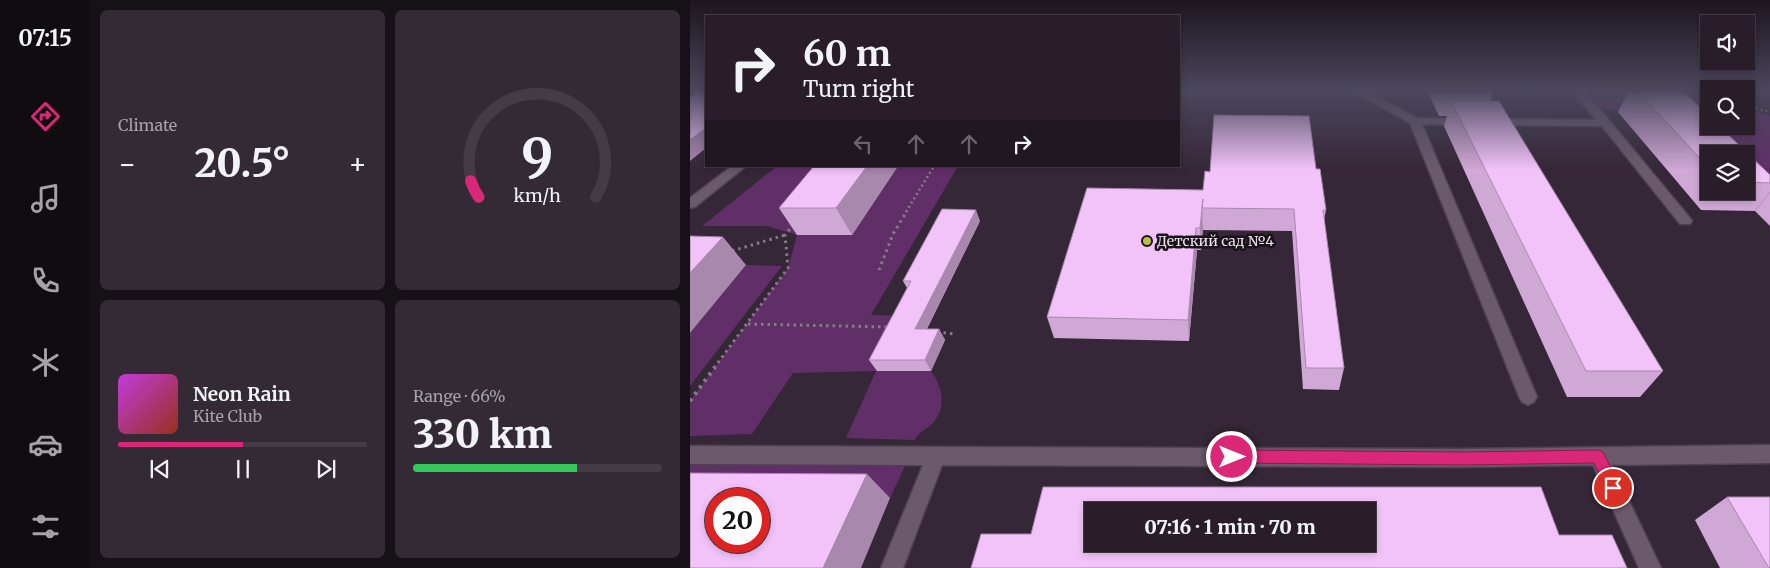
<!DOCTYPE html>
<html lang="en">
<head>
<meta charset="utf-8">
<style>
  :root { --surface:#281d29; --page:#342a35; --text:#f1f3f6; --muted:#a5a2a8; --line:#443b46; --accent:#db2777 }
  body { margin:0; font-family:Merriweather,serif; background:var(--page); color:var(--text); height:100vh; display:flex; flex-direction:column; font-size:19px; white-space:nowrap }
  * { box-sizing:border-box; margin:0 }
  p { font-size:16px; color:var(--muted) }
  .icon { flex:none; width:28px; height:28px; fill:none; stroke:currentColor; stroke-width:2; stroke-linecap:round; stroke-linejoin:round }
  .map { position:relative; flex:1; overflow:hidden }
  .drawer { display:flex; flex-direction:column; gap:10px; padding:10px; background:#161017; width:600px }
  .drawer>* { flex:none }
  .top-card { position:absolute; left:15px; top:15px; width:475px; height:152px; border-radius:0px; box-shadow:0 2px 8px #0003,0 0 0 1px var(--line); background:#281d29; color:var(--text); overflow:hidden }
  .buttons { position:absolute; left:1010px; top:15px; display:grid; gap:10px }
  .buttons a { display:grid; place-items:center; width:55px; height:55px; border-radius:0px; background:var(--surface); box-shadow:0 2px 8px #0003,0 0 0 1px var(--line); font-size:25px }
  .speed { position:absolute; left:15px; top:488px; display:flex; gap:10px; font-size:25px; font-weight:700; text-align:center }
  .speed>* { display:grid; place-content:center; width:65px; height:65px; border-radius:50%; background:var(--surface); box-shadow:0 2px 8px #0003,0 0 0 1px var(--line); line-height:1 }
  .speed .limit { border:8px solid #d22; background:#fff; color:#111 }
  .pin { position:absolute; display:grid; place-items:center; width:42px; height:42px; color:#fff; margin:-21px; border:2px solid #fff; border-radius:50%; box-shadow:0 1px 5px #0007 }
  .me { position:absolute; width:55px; margin:-28px; rotate:90deg; stroke-linejoin:round; filter:drop-shadow(0 0 4px #0008) }
  .turn { display:flex; align-items:center; gap:18px; height:105px; padding:0 15px; font-size:22px }
  .turn .icon { width:65px; height:65px; stroke-width:2.5 }
  .turn b { display:block; font-size:35px; line-height:42px }
  .lanes { display:flex; align-items:center; height:48px; padding:0 15px; background:#0003; justify-content:center; gap:25px; direction:ltr }
  .lanes .off { opacity:.35 }
  .big { font-size:38px; font-weight:800; line-height:1.1 }
  .drawer .widget { flex:1; display:flex; flex-direction:column; justify-content:center; gap:8px; min-width:0; padding:0 18px; border-radius:8px; background:var(--page) }
  .drawer .dial { align-items:center; gap:0 }
  .dial svg { height:130px; overflow:visible; fill:none; stroke:var(--line); stroke-width:7; stroke-linecap:round; text-anchor:middle }
  .dial text { fill:var(--text); stroke:none }
  .song { display:flex; align-items:center; gap:15px }
  .cover { width:60px; height:60px; border-radius:8px; background:linear-gradient(135deg,hsl(290 70% 55%),hsl(10 70% 35%)) }
  .played { height:5px; border-radius:2px; background:linear-gradient(90deg,var(--accent) 50%,var(--line) 50%) }
  .keys { display:flex; justify-content:space-around; direction:ltr }
  .heat { display:flex; justify-content:space-between; align-items:center; font-size:28px; direction:ltr }
  .charge { height:8px; border-radius:4px; background:linear-gradient(90deg,#34c759 66%,var(--line) 0) }
  .drawer .tiles { flex:1; display:grid; gap:10px; grid-template-columns:repeat(2,1fr) }
  .trip { position:absolute; left:394px; top:502px; width:292px; height:50px; border-radius:0px; background:var(--surface); box-shadow:0 2px 8px #0003,0 0 0 1px var(--line); font-weight:800; line-height:50px; text-align:center }
  main { display:flex; flex:1; min-height:0 }
  .tabs { display:flex; flex-direction:column; width:90px; justify-content:space-around; align-items:center; background:#100c10; color:var(--muted) }
  .tabs .icon { width:35px; height:35px }
  .tabs .selected { color:var(--accent) }
  .tabs b { font-size:22px; color:var(--text) }
  .map>svg:first-child { display:block }
</style>
</head>
<body>
<main>
<nav class="tabs">
<b>07:15</b>
<svg class="icon selected" aria-label="directions" viewBox="0 0 24 24"><path d="M12 3l9 9-9 9-9-9zM9 14v-3h6M13 9l2 2-2 2"/></svg>
<svg class="icon" aria-label="music" viewBox="0 0 24 24"><path d="M9 18V5l10-2v13"/><circle cx="6" cy="18" r="3"/><circle cx="16" cy="16" r="3"/></svg>
<svg class="icon" aria-label="phone" viewBox="0 0 24 24"><path d="M5 4h4l2 5-3 2q2 4 5 5l2-3 5 2v4C11 20 4 13 5 4z"/></svg>
<svg class="icon" aria-label="climate" viewBox="0 0 24 24"><path d="M12 3v18M4 7l16 10M4 17L20 7"/></svg>
<svg class="icon" aria-label="car" viewBox="0 0 24 24"><path d="M5 17H2v-5l4-1 3-4h7l3 4 3 1v5h-3M9 17h6M6 11h13"/><circle cx="7" cy="17" r="2"/><circle cx="17" cy="17" r="2"/></svg>
<svg class="icon" aria-label="filters" viewBox="0 0 24 24"><path d="M4 7h16M4 17h16"/><circle cx="9" cy="7" r="2"/><circle cx="15" cy="17" r="2"/></svg>
</nav>
<section class="drawer">
<div class="tiles">
<div class="widget"><p>Climate</p>
<div class="heat"><a>−</a><b class="big">20.5°</b><a>+</a></div>
</div>
<div class="widget dial"><svg viewBox="0 0 100 80">
<path d="M14 69A42 42 0 1 1 86 69"/>
<path d="M14 69A42 42 0 0 1 9 59" stroke="#db2777"/>
<text x="50" y="56" font-size="32" font-weight="700">9</text>
<text x="50" y="72" font-size="11">km/h</text>
</svg></div>
<div class="widget">
<div class="song"><i class="cover"></i><div><b>Neon Rain</b><p>Kite Club</p></div></div>
<div class="played"></div>
<div class="keys"><svg class="icon" aria-label="previous" viewBox="0 0 24 24"><path d="M18 5L8 12l10 7zM5 5v14"/></svg><svg class="icon" aria-label="pause" viewBox="0 0 24 24"><path d="M8 5v14M16 5v14"/></svg><svg class="icon" aria-label="next" viewBox="0 0 24 24"><path d="M6 5l10 7-10 7zM19 5v14"/></svg></div>
</div>
<div class="widget"><p>Range · 66%</p><b class="big">330 km</b><div class="charge"></div></div>
</div>
</section>
<div class="map">
<svg width="1080" height="568" viewBox="0 0 1080 568">
  <rect width="100%" height="100%" fill="#352737"/>
  <g fill="#612f68">
    <polygon points="878,90 989,90 1019,99 1019,126 1056,126 1056,109 1080,116 1080,211 1065,211 1056,191 1056,154 1019,154 928,111 892,107"/>
    <path d="M87,166H160L162,235L208,166H268L181,315L219,316L187,371H241C253,388 257,408 242,424C236,430 228,432 225,440L156,438L186,371L103,373L62,434L0,436V401L98,268L107,235L77,226H12Z"/>
    <polygon points="56,265 92,266 0,386 0,333"/>
    <polygon points="0,464 216,464 200,498 0,498"/>
  </g>
  <g fill="none" stroke-linecap="round" stroke-linejoin="round">
    <g stroke="#4e4250" stroke-width="3">
      <g id="minor">
        <polygon points="661,90 674,90 727,118 776,119 782,122 776,125 732,124 847,397 844,402 838,405 832,402 829,397 720,123"/>
        <polygon points="883,90 894,90 1000,218 1002,221 1000,224 990,224 912,126 801,125 795,122 801,119 906,120"/>
        <polygon points="42,166 56,166 5,207 0,208 0,198"/>
        <polygon points="1080,445 1080,463 922,465 971,568 949,568 903,465 772,467 252,465 213,568 191,568 233,465 0,464 0,446 772,449"/>
      </g>
    </g>
    <g stroke="#877b89" stroke-width="2.5" stroke-dasharray="2 3" stroke-linecap="butt">
      <polyline points="1001,90 1019,95"/>
      <polyline points="1056,106 1080,112"/>
      <polyline points="216,212 244,166"/>
    </g>
    <g stroke="#877b89" stroke-width="3" stroke-dasharray="2.5 4" stroke-linecap="butt">
      <polyline points="42,251 95,235"/>
      <polyline points="189,270 203,234 217,211"/>
      <polyline points="58,324 199,327"/>
      <polyline points="247,332 265,334"/>
      <polyline points="24,368 98,268 95,235 104,224"/>
    </g>
    <polyline stroke="#877b89" stroke-width="4" stroke-dasharray="3 5" stroke-linecap="butt" points="0,401 25,367"/>
    <use href="#minor" fill="#6a5a6c" fill-rule="evenodd"/>
  </g>
  <g fill="#d0a8d6" fill-rule="evenodd">
    <polygon points="737,90 803,90 800,101 973,371 950,397 877,397 754,126 757,116 749,116"/>
    <path d="M939,90H992L1080,175V192L1065,211L1011,210L928,112ZM1019,154H1056V191H1019Z"/>
    <polygon points="124,166 208,166 162,235 107,235 89,208"/>
    <polygon points="626,169 636,210 634,220 654,368 649,390 613,389 602,231 513,230 513,228 511,250 507,250 499,341 364,338 357,317 513,190"/>
    <polygon points="1080,192 1080,226 1065,211"/>
    <polygon points="290,221 237,329 249,329 255,340 241,371 187,371 179,360 217,288 213,281"/>
    <polygon points="1037,497 1080,568 1030,568 1005,520"/>
  </g>
  <g fill="#a988ae">
    <polygon points="16,127 16,148 0,161 0,140"/>
    <polygon points="177,166 208,166 162,235 146,208"/>
    <polygon points="512,208 513,228 511,250 510,228"/>
    <polygon points="286,210 290,221 231,340 225,329"/>
    <polygon points="506,228 507,250 499,341 498,320"/>
    <polygon points="33,237 56,265 0,333 0,273"/>
    <polygon points="249,329 255,340 241,371 235,360"/>
    <polygon points="177,474 200,498 171,568 133,568"/>
  </g>
  <g fill="#f2c3f9" stroke="#a988ae" fill-rule="evenodd">
    <polygon points="8,90 16,90 16,128 0,140 0,97"/>
    <polygon points="947,90 992,90 1019,116 1019,126 1029,126 1080,175 1080,183 1056,182 1056,154 1019,154 1019,168"/>
    <polygon points="761,101 809,101 973,371 896,371"/>
    <polygon points="524,115 619,116 626,169 630,169 636,210 633,210 654,368 616,368 604,209 512,208 513,199 510,228 506,228 498,320 357,317 397,188 513,190 515,171 520,172"/>
    <polygon points="124,166 177,166 146,208 89,208"/>
    <polygon points="252,209 286,210 225,329 249,329 235,360 179,360 221,281 213,281"/>
    <polygon points="0,236 33,237 0,273"/>
    <path d="M0,473L177,474L133,568H0ZM26,499H69V541H26Z"/>
    <path d="M353,487H851L869,535H922L937,568H281L291,534H341ZM402,511H678V544H402Z"/>
    <polygon points="1037,497 1080,497 1080,568 1079,568"/>
  </g>
  <linearGradient id="sky" x2="0" y2="1"><stop stop-color="#1d151e"/><stop offset="0.53" stop-color="#4b475e"/><stop offset="1" stop-color="#4b475e" stop-opacity="0"/></linearGradient>
  <rect width="1080" height="170" fill="url(#sky)"/>
  <polygon fill="#db2777" stroke="#8e194d" points="542,450 772,452 908,450 913,452 931,488 928,493 923,495 918,493 904,463 772,465 542,463 537,461 535,457 537,452"/>
  <circle fill="#b9c046" stroke="#191219" stroke-width="2" cx="457" cy="241" r="5"/>
  <g text-anchor="middle" dominant-baseline="central" stroke-width="5" stroke-linejoin="round" paint-order="stroke">
    <g font-size="14" fill="#eee4ef" stroke="#191219" text-anchor="start">
      <text x="467" y="241">Детский сад №4</text>
    </g>
  </g>
</svg>
<div class="buttons">
<a><svg class="icon" aria-label="sound" viewBox="0 0 24 24"><path d="M4 9h4l5-4v14l-5-4H4zM17 9q2 3 0 6"/></svg></a>
<a><svg class="icon" aria-label="search" viewBox="0 0 24 24"><circle cx="10" cy="10" r="6"/><path d="M15 15l6 6"/></svg></a>
<a><svg class="icon" aria-label="layers" viewBox="0 0 24 24"><path d="M12 4l9 5-9 5-9-5zM3 14l9 5 9-5"/></svg></a>
</div>
<div class="speed"><div class="limit">20</div></div>
<div class="pin" style="left:923px;top:488px;background:#d93025"><svg class="icon" aria-label="arrive" viewBox="0 0 24 24"><path d="M6 21V4h12l-3 4 3 4H6"/></svg></div>
<svg class="me" style="left:542px;top:457px" viewBox="-20 -20 40 40"><circle r="17" fill="#db2777" stroke="#fff" stroke-width="3"/><path d="M0-11L8 9 0 5-8 9z" fill="#fff"/></svg>
<div class="trip">07:16 · 1 min · 70 m</div>
<div class="top-card">
<div class="turn"><svg class="icon" aria-label="right" viewBox="0 0 24 24"><path d="M7 20v-9h11M14 6l5 5-5 5"/></svg><div><b>60 m</b>Turn right</div></div>
<div class="lanes"><svg class="icon off" aria-label="left" viewBox="0 0 24 24"><path d="M17 20v-9H6M10 6l-5 5 5 5"/></svg><svg class="icon off" aria-label="ahead" viewBox="0 0 24 24"><path d="M12 20V5M6 11l6-6 6 6"/></svg><svg class="icon off" aria-label="ahead" viewBox="0 0 24 24"><path d="M12 20V5M6 11l6-6 6 6"/></svg><svg class="icon" aria-label="right" viewBox="0 0 24 24"><path d="M7 20v-9h11M14 6l5 5-5 5"/></svg></div>
</div>
</div>
</main>
</body>
</html>
